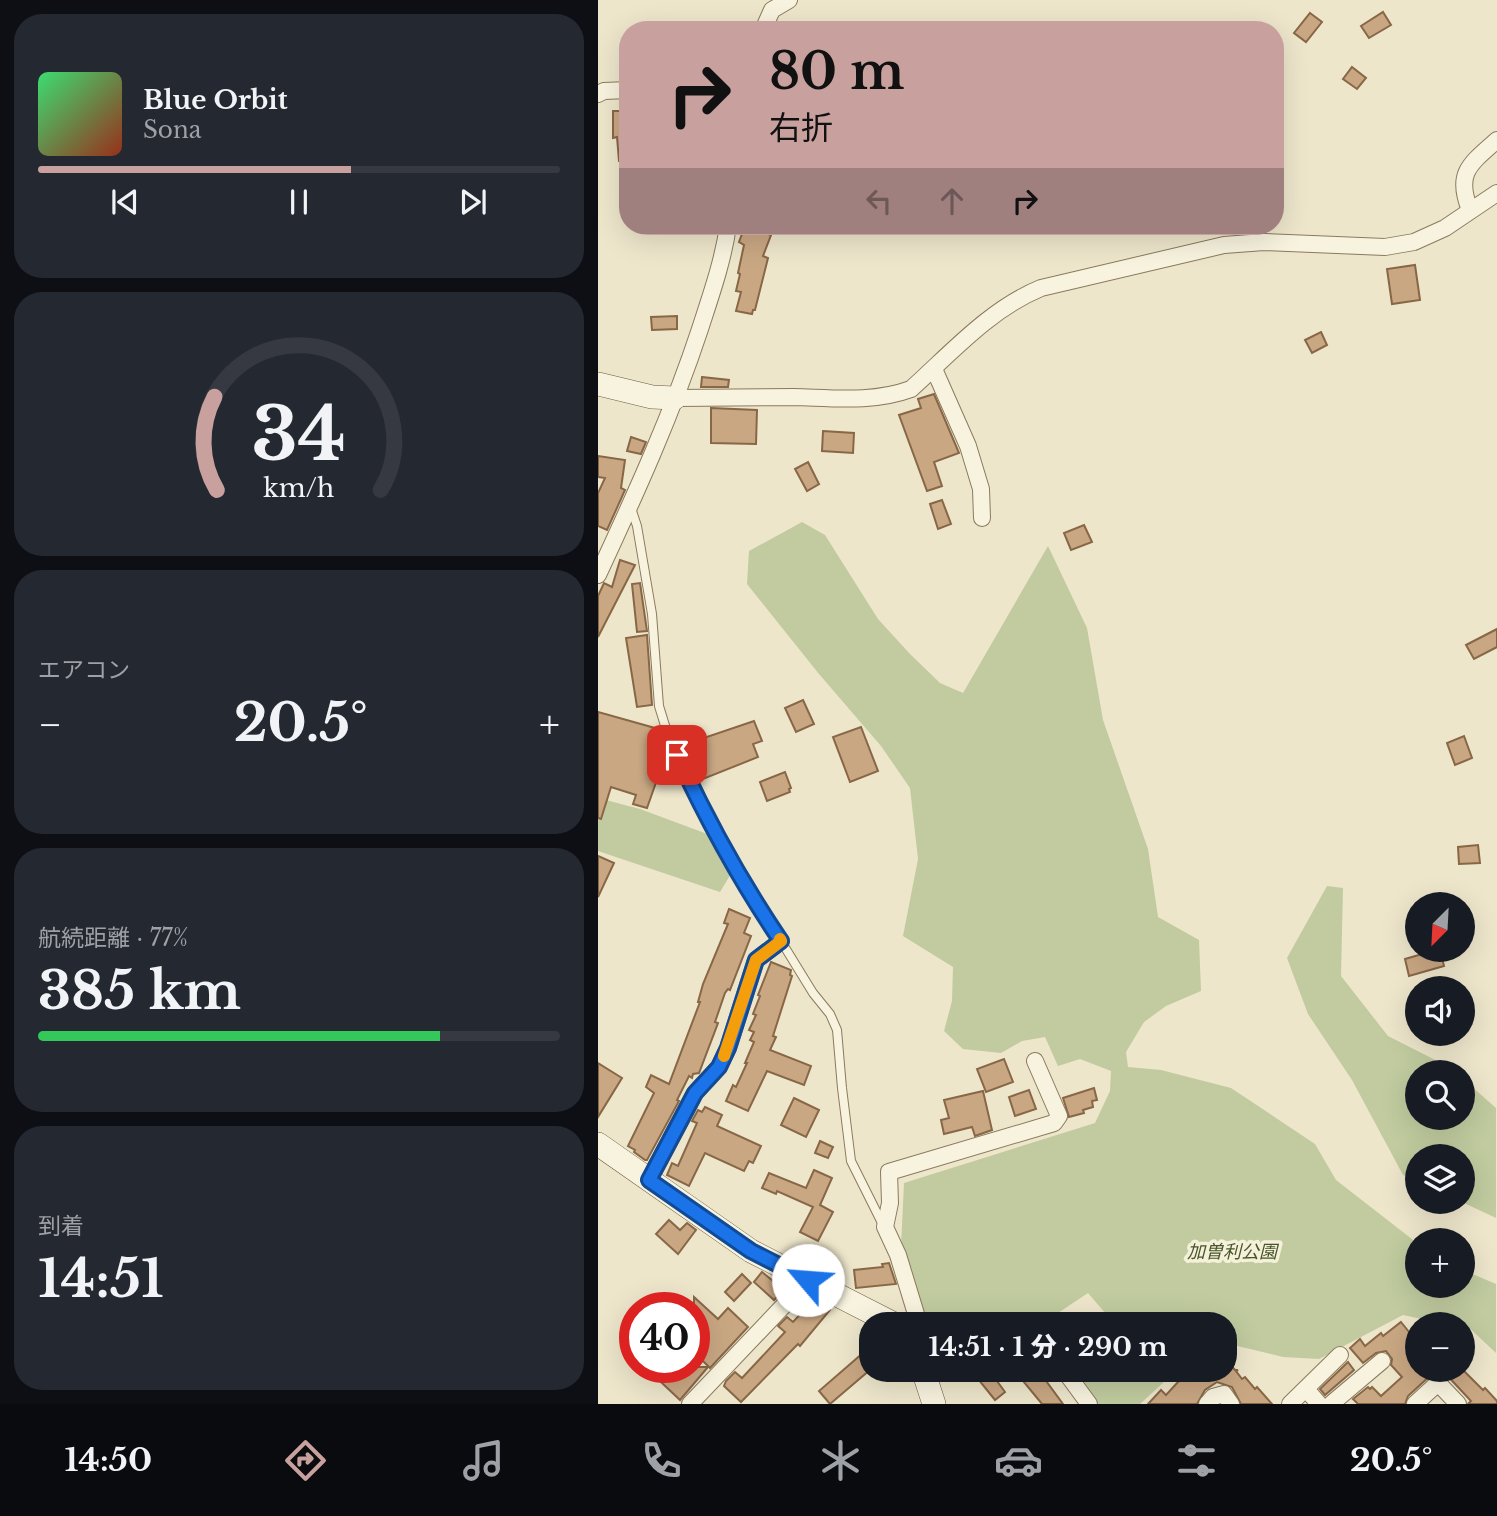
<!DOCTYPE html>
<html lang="ja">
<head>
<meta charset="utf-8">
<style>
  :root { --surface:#171b24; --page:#242831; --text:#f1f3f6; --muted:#9ea1a6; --line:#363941; --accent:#c8a19e }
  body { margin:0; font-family:"Libre Baskerville","Noto Sans JP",serif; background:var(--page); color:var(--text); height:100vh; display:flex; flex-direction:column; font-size:26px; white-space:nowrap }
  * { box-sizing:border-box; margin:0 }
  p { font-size:23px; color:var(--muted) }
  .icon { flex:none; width:38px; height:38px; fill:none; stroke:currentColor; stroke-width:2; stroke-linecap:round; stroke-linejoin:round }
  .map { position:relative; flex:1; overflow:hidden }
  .drawer { display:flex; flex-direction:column; gap:14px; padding:14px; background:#0d0f14; width:598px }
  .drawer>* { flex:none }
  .top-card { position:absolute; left:21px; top:21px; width:665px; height:214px; border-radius:28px; box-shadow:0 7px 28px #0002; background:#c8a19e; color:#111; overflow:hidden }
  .needle { width:46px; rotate:204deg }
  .controls { position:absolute; left:807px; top:892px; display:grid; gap:14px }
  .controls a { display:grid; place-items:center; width:70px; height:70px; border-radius:50%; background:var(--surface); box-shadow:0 7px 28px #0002; font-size:35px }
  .speed { position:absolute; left:21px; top:1292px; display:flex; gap:14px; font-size:35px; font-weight:700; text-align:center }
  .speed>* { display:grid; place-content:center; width:91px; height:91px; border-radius:50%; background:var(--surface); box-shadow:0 7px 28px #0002; line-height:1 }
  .speed .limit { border:10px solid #d22; background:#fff; color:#111 }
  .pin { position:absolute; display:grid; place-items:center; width:60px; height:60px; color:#fff; margin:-30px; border-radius:14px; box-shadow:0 4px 10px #0006 }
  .me { position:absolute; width:77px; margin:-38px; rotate:297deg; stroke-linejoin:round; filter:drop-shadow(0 0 5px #0008) }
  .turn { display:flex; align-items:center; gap:24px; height:147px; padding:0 35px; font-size:32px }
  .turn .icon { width:91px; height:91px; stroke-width:2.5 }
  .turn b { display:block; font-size:49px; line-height:60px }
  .lanes { display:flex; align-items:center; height:66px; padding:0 35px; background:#0003; justify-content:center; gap:35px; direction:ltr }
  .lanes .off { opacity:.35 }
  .big { font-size:52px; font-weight:800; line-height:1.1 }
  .drawer .widget { flex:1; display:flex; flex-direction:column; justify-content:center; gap:10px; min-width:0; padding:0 24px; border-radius:28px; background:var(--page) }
  .drawer .dial { align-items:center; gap:0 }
  .dial svg { height:182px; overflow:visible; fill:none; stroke:var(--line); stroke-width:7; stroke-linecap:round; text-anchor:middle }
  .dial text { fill:var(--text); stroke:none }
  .song { display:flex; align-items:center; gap:21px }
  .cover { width:84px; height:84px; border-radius:10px; background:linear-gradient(135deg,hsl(140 70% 55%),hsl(10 70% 35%)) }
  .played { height:7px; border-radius:4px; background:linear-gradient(90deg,var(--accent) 60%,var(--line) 60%) }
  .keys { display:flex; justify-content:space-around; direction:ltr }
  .heat { display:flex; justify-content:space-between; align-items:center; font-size:38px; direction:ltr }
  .charge { height:10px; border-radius:5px; background:linear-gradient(90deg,#34c759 77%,var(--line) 0) }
  .trip { position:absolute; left:261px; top:1312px; width:378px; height:70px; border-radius:28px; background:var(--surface); box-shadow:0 7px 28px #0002; font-weight:800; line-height:70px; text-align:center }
  .tabs { display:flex; height:112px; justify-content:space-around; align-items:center; background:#090b0e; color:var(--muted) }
  .tabs .icon { width:49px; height:49px }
  .tabs .on { color:var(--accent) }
  .tabs b { font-size:32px; color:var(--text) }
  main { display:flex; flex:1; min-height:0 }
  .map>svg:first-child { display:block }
</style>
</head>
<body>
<main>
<section class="drawer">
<div class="widget">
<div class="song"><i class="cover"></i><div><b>Blue Orbit</b><p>Sona</p></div></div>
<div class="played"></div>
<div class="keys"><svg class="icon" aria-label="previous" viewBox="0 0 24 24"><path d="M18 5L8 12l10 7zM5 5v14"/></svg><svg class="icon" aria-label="pause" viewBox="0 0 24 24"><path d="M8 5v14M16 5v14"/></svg><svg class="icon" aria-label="next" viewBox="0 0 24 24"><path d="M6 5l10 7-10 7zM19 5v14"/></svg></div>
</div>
<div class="widget dial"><svg viewBox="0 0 100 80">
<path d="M14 69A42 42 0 1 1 86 69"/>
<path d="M14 69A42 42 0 0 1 13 28" stroke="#c8a19e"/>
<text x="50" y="56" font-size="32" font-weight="700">34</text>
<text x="50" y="72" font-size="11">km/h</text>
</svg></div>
<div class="widget"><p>エアコン</p>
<div class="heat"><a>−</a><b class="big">20.5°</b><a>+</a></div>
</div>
<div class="widget"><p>航続距離 · 77%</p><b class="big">385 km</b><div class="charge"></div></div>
<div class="widget"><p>到着</p><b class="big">14:51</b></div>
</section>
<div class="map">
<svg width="899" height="1404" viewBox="0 0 899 1404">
  <rect width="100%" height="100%" fill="#ede6cb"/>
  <g fill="#c1cb9f">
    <polygon points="204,522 227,535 280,619 312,654 342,683 365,693 450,546 489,628 505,720 550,849 560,917 601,940 603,991 568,1006 546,1022 528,1052 530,1067 563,1070 633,1088 717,1144 738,1180 819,1243 819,1286 864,1286 865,1270 898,1284 898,1353 864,1321 833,1321 805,1315 721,1359 685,1357 627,1343 626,1325 511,1325 514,1321 490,1293 460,1313 434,1325 325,1325 303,1247 306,1183 497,1123 512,1091 513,1071 482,1059 460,1066 447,1037 424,1041 403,1053 365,1049 346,1031 354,1001 355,967 305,936 320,859 312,788 283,746 221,674 149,584 151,551"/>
    <polygon points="0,798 42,809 112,835 142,859 122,892 0,851"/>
    <polygon points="729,886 745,888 743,976 790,1036 849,1066 858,1073 819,1073 819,1118 864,1118 865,1079 898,1108 898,1218 864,1202 864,1157 819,1157 819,1181 805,1175 754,1080 710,1014 689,958"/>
    <polygon points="474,1370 579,1370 542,1404 499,1404"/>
  </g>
  <g fill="#c9a783" stroke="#886746" stroke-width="2">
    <polygon points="785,12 793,25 771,38 763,26"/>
    <polygon points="712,13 724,22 708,42 696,33"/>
    <polygon points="754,67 768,78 759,89 745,79"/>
    <polygon points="15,111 30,111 30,160 21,161 19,137 15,138"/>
    <polygon points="147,226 173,235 165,256 170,258 157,310 155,310 154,314 138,311 143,292 138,291 142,274 140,273 146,245 141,242"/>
    <polygon points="817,265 822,300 794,304 789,269"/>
    <polygon points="79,316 79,329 54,330 53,317"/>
    <polygon points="723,332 729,345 714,353 707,340"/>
    <polygon points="104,377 131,380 130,387 103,387"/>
    <polygon points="336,394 361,453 336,462 344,486 329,491 301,415 323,408 320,399"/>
    <polygon points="113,408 159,410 158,444 113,443"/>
    <polygon points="225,431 256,433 255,453 224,451"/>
    <polygon points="33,437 48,442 43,454 29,451"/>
    <polygon points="0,456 27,460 23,488 27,490 9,530 0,526 0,493 7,478 0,477"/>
    <polygon points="210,462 221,484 209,491 197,469"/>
    <polygon points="344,500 353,524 340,529 332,504"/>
    <polygon points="486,525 494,542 473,550 466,533"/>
    <polygon points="22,560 37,565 0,637 0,596 6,583 14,587"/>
    <polygon points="42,583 49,631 39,632 34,584"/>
    <polygon points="899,629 899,647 876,659 868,645"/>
    <polygon points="49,635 54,705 39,707 28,638"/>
    <polygon points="205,700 216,724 198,732 187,708"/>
    <polygon points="0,712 57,728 53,743 69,747 73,757 68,776 61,774 49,808 35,804 38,795 13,787 3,819 0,818"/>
    <polygon points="156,721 164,741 155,744 160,757 100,781 97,779 82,746"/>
    <polygon points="263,727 280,771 252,782 235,737"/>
    <polygon points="866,736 874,758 857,765 849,743"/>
    <polygon points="187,772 193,788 191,789 192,792 169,801 162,782"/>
    <polygon points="880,845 882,863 861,864 860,847"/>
    <polygon points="0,856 16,863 0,897"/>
    <polygon points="131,909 152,918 146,933 153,936 132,990 130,989 127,993 117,1022 120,1023 101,1073 95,1074 94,1078 91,1076 79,1100 81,1101 49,1160 47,1160 36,1152 37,1150 30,1146 56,1093 48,1087 53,1075 71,1084 102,1002 100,1002 105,984 130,924 126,923"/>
    <polygon points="838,950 842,950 846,966 811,976 807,959"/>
    <polygon points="173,962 193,970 192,975 194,976 175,1036 178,1037 172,1050 213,1066 206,1085 169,1071 150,1111 128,1101 135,1085 138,1087 149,1063 147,1063 156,1042 152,1040 156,1032 151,1030 158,1015 155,1014 162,996 160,995"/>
    <polygon points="406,1059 415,1082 388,1092 379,1069"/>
    <polygon points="0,1063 24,1078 0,1117"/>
    <polygon points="496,1088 499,1100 494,1101 495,1107 485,1110 486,1113 471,1117 465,1098"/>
    <polygon points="431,1090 438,1109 417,1116 411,1097"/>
    <polygon points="385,1091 394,1130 377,1136 374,1127 346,1134 343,1120 351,1118 346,1100"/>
    <polygon points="196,1098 221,1110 208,1137 183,1125"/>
    <polygon points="107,1107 124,1115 119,1126 163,1146 155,1163 151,1161 146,1171 107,1153 91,1186 69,1175 74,1163 80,1166 99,1123 94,1121 100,1110 104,1112"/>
    <polygon points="222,1141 235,1147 230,1158 217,1153"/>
    <polygon points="216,1170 234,1178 222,1205 235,1212 220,1241 202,1232 215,1207 179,1191 178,1194 164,1188 171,1173 208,1188"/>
    <polygon points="71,1220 82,1230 89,1223 98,1230 80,1254 58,1234"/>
    <polygon points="207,1249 218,1254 213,1266 201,1260"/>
    <polygon points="291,1263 298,1284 258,1288 256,1270 285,1267 284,1264"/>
    <polygon points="164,1272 186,1290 176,1300 156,1282"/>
    <polygon points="144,1274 153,1283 136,1301 127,1292"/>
    <polygon points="96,1297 120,1319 130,1308 150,1327 112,1368 96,1352"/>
    <polygon points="220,1301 232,1310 202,1346 200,1344 143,1402 126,1386 128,1381 137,1372 144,1378 187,1332 180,1326 189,1317 195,1322 213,1303 216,1306"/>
    <polygon points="803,1322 819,1342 819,1370 865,1370 885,1390 887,1388 899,1401 899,1404 870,1404 873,1401 845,1371 833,1375 810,1396 807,1404 760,1404 755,1399 770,1387 772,1389 774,1387 783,1396 804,1377 793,1365 794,1359 788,1351 778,1353 765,1363 752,1348 762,1339 767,1346 783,1333 785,1336"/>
    <polygon points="273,1346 273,1369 232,1404 221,1391"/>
    <polygon points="626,1357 637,1370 640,1370 638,1371 644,1379 647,1377 657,1389 659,1387 674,1404 643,1404 634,1387 619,1382 607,1390 599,1404 550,1404 563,1390 568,1395 591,1370 626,1370"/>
    <polygon points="750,1362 756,1370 727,1395 722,1389"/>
    <polygon points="47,1367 110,1367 82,1400"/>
    <polygon points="391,1370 407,1392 397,1400 380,1379"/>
    <polygon points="416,1370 440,1370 465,1404 444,1404"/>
  </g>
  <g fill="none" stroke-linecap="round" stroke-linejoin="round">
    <g stroke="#8a7a5f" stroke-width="10">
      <polyline id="lane" points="33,508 39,526 54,614 61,706 69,732 100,801 148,889 183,941 215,993 232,1014 239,1030 244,1088 253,1161 285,1225"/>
    </g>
    <g stroke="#8a7a5f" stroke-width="18">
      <g id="street">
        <polyline points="165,30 174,10 191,0"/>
        <polyline points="0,94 6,91 30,90"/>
        <path d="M872,210C857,173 872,164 899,140"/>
        <polyline points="336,369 370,446 383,489 384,518"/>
        <path d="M77,398C117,398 156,397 196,397C235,398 275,403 313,389C353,353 392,309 443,288L626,245L666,242L787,247L816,242L847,228L899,193"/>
        <path d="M0,575C38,493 74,414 102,329C113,295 125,261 130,226"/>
        <polyline points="51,1180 97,1093 121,1067 130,1048 158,960 183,941"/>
        <polyline points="317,1325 318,1314 300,1255 287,1227 292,1203 291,1172 456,1123 461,1116 437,1061"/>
        <polyline points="466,1370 491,1404"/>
        <polyline points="708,1389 721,1404"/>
        <polyline points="92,1404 210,1280"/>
        <polyline points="609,1404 615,1397 626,1394 633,1404"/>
        <polyline points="692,1404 742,1355"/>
        <polyline points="733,1404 784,1361"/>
        <polyline points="817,1404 840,1383 860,1404"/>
      </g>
    </g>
    <g stroke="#6c5b42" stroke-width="24">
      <g id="secondary">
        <polyline points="0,384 54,397 77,398"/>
        <polyline points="0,1144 153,1251 298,1325"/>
        <polyline points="325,1370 336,1404"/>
      </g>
    </g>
    <use href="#lane" stroke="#f8f3de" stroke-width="8"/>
    <use href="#street" stroke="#f8f3de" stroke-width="16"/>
    <use href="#secondary" stroke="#f8f3de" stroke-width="23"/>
  </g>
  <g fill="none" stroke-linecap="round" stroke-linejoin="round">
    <g stroke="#114b97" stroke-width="18">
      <path id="route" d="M79,755C109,820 143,882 183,941L158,960L130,1048L121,1067L97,1093L51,1180L153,1251L210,1280"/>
    </g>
    <use href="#route" stroke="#1a73e8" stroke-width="12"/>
    <polyline stroke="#f59e0b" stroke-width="12" points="126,1056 158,960 183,941 182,939"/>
  </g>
  <g text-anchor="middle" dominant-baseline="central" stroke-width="7" stroke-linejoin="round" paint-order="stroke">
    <g font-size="18" font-style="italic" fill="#46562a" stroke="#f5f0da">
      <text x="634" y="1252">加曽利公園</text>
    </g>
  </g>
</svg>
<div class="controls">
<a><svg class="needle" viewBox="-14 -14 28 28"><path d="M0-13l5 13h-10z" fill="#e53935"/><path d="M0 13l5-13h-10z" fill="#9ea1a6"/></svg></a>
<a><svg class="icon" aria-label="sound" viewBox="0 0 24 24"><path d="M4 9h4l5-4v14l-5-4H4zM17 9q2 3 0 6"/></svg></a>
<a><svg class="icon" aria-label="search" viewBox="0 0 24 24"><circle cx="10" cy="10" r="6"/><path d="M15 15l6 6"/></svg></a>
<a><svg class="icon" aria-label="layers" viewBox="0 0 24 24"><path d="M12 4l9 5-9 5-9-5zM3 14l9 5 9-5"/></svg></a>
<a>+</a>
<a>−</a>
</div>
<div class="speed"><div class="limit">40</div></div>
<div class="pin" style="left:79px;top:755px;background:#d93025"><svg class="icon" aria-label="arrive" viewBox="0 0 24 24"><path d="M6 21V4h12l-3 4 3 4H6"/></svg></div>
<svg class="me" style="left:210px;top:1280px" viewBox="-20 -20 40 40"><circle r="19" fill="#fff"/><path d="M0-13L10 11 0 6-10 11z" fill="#1a73e8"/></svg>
<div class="trip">14:51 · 1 分 · 290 m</div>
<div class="top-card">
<div class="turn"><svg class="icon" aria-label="right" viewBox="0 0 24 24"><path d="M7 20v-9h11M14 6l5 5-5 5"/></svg><div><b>80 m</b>右折</div></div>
<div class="lanes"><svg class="icon off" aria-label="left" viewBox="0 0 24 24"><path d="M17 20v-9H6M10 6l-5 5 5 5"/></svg><svg class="icon off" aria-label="ahead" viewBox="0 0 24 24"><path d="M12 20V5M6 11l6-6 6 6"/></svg><svg class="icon" aria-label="right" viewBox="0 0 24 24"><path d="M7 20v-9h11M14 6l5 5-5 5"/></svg></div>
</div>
</div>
</main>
<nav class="tabs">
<b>14:50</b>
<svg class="icon on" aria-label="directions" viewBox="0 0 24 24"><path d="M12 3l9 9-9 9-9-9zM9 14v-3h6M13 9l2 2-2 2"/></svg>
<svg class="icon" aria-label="music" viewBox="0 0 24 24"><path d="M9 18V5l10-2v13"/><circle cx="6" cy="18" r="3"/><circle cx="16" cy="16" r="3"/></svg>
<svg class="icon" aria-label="phone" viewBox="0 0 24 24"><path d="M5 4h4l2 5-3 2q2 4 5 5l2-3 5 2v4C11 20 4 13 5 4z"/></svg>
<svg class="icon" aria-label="climate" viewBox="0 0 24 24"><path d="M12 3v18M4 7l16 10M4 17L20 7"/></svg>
<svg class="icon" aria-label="car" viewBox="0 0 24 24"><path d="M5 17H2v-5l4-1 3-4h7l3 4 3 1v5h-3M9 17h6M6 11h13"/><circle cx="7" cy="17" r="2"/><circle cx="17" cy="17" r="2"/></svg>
<svg class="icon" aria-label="filters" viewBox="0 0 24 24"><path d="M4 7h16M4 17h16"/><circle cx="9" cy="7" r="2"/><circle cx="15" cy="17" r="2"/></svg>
<b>20.5°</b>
</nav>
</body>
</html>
